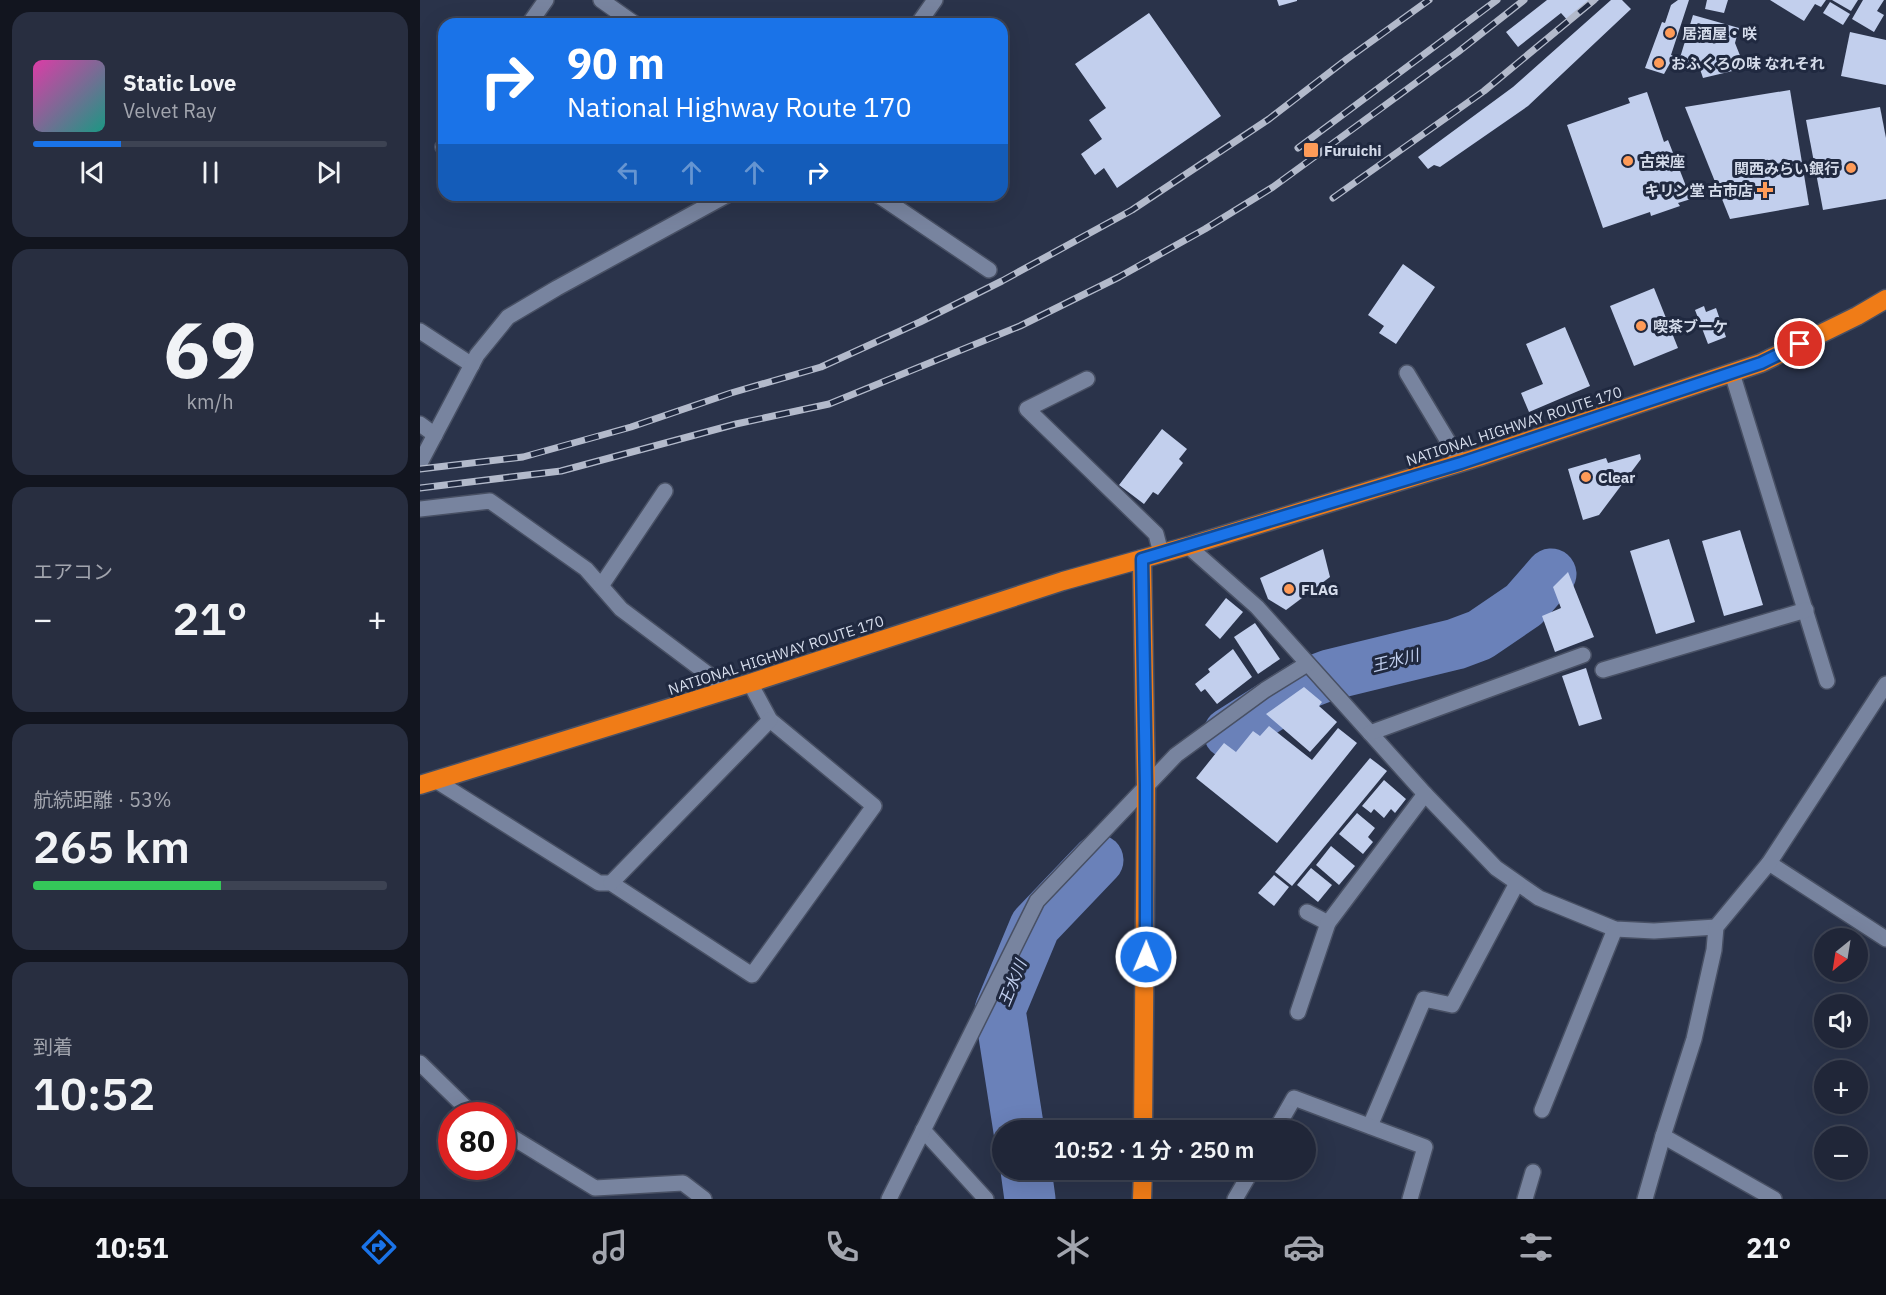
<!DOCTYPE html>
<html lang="ja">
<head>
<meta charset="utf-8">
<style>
  :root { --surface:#202638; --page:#282e40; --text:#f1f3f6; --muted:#a2a5ae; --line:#3d4353; --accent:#1a73e8 }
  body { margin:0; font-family:"IBM Plex Sans","Noto Sans JP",sans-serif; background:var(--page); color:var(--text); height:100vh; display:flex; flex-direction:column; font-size:22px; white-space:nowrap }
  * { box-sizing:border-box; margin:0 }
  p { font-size:20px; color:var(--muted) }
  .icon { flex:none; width:33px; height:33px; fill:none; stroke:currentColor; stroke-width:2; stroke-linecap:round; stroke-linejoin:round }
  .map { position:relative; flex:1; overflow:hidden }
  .sheet { display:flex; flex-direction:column; gap:12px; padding:12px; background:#12151f; width:420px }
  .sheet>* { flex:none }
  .banner { position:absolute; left:18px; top:18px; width:570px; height:183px; border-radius:18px; box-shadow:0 6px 24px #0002,0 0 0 2px var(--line); background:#1a73e8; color:#fff; overflow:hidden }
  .needle { width:39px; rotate:210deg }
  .controls { position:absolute; left:1394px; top:928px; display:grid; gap:12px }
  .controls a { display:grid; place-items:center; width:54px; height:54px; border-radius:50%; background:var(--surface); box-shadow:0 6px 24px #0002,0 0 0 2px var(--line); font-size:30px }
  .speed { position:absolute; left:18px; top:1102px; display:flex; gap:12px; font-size:30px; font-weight:700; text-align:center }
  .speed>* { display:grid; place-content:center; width:78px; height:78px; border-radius:50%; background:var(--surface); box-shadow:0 6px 24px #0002,0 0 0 2px var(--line); line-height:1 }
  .speed .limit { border:9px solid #d22; background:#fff; color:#111 }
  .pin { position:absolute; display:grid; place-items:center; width:51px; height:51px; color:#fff; margin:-26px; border:3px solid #fff; border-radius:50%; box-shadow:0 2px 6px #0007 }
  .me { position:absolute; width:66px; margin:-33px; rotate:1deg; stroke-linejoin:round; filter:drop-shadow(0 0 4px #0008) }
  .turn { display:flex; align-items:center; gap:21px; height:126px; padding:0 30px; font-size:27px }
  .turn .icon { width:78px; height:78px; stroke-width:2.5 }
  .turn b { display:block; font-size:42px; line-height:51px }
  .lanes { display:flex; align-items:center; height:57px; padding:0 30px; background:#0003; justify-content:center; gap:30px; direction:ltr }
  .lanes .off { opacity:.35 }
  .big { font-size:45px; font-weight:600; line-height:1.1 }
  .sheet .widget { flex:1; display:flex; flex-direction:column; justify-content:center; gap:9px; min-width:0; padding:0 21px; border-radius:18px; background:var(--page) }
  .sheet .dial { align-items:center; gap:0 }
  .dial b { font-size:78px; line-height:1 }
  .song { display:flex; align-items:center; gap:18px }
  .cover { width:72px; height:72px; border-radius:9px; background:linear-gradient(135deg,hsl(320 70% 55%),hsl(170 70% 35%)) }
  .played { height:6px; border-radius:3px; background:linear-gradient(90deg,var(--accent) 25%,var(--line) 25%) }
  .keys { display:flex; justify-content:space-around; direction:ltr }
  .heat { display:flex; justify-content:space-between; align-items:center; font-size:33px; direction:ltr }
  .charge { height:9px; border-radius:4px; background:linear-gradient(90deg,#34c759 53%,var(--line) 0) }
  .trip { position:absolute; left:572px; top:1120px; width:324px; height:60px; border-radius:30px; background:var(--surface); box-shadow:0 6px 24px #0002,0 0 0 2px var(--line); font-weight:600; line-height:60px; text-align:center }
  .tab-bar { display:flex; height:96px; justify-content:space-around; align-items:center; background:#0d0f16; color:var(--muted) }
  .tab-bar .icon { width:42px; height:42px }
  .tab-bar .active { color:var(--accent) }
  .tab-bar b { font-size:27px; color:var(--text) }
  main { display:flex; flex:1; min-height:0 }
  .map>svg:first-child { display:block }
</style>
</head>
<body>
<main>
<section class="sheet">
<div class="widget">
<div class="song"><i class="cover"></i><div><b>Static Love</b><p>Velvet Ray</p></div></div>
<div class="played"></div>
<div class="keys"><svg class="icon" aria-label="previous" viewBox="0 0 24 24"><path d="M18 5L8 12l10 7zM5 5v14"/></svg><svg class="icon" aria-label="pause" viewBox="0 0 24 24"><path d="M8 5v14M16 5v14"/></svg><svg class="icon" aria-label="next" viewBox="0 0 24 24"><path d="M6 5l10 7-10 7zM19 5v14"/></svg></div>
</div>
<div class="widget dial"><b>69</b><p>km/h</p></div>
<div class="widget"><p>エアコン</p>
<div class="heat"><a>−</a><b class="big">21°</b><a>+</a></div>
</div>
<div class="widget"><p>航続距離 · 53%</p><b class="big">265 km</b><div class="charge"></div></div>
<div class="widget"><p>到着</p><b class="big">10:52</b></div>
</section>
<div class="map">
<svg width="1466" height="1199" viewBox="0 0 1466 1199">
  <rect width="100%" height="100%" fill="#2a334a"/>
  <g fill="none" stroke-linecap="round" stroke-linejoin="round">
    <g stroke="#6a81b9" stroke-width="51">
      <polyline points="809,733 888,683 909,675 1036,644 1060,635 1104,605 1131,574"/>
      <polyline points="599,1131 580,1010 615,926 678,860"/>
      <polyline points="606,1170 610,1199"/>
    </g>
  </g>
  <g fill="#c2cfed">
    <polygon points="857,0 877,0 877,1 859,6"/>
    <polygon points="1127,0 1179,0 1150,23 1141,13 1098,47 1086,32"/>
    <polygon points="1191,0 1202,0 1211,9 1108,106 1020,167 1014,165 1008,169 998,157 1093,87"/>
    <polygon points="1258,0 1269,0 1251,55 1254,56 1244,74 1225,68 1242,22 1245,23 1251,5"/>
    <polygon points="1287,0 1308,0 1304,13 1285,9"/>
    <polygon points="1350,0 1406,0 1401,7 1395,4 1384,21"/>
    <polygon points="1412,0 1438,0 1431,11"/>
    <polygon points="1443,0 1464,0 1457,11 1464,15 1454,32 1432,19"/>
    <polygon points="1410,2 1430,14 1423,25 1403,13"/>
    <polygon points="729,13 801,116 697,188 684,168 675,175 661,154 682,139 669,120 686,108 655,64"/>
    <polygon points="1273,15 1319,28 1315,43 1325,68 1283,78 1279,66 1259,61"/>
    <polygon points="1430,32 1466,40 1466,85 1421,76"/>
    <polygon points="1370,90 1389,205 1310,219 1265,107"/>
    <polygon points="1227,92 1244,142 1248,140 1271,199 1258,203 1260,206 1231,216 1230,212 1183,228 1147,125 1210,103 1208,98"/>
    <polygon points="1460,107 1466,138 1466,199 1403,210 1386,120"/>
    <polygon points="983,264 1015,287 976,344 959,333 964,326 948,315"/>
    <polygon points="1234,288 1258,348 1214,366 1190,306"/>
    <polygon points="1284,306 1286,312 1296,308 1306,337 1288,344 1275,310"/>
    <polygon points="1145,327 1170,386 1109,412 1101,393 1123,384 1106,344"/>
    <polygon points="742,429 767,449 759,459 763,463 738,495 733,492 724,504 699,485"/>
    <polygon points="1220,454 1221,459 1179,515 1163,520 1148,469 1186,458 1188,463"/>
    <polygon points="1320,530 1343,605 1304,616 1282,541"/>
    <polygon points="1249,539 1275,622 1236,634 1210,551"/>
    <polygon points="903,549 910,577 866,610 848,599 840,578"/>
    <polygon points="1148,572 1174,637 1135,652 1122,616 1141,608 1133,587"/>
    <polygon points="806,598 823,612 800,639 785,625"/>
    <polygon points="835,623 860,659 838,674 814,637"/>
    <polygon points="813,649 832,677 797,704 785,689 781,692 775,684 790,672 788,669"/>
    <polygon points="1166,668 1182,719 1159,726 1142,676"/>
    <polygon points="884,687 902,702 899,706 917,722 890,752 846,714"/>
    <polygon points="849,726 892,760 918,728 937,743 857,843 776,778 804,743 816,752 833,731 840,736"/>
    <polygon points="950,758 967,771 872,886 855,872"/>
    <polygon points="964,780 986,799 975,813 971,809 964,818 954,809 951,813 942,806"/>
    <polygon points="937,813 955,828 948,837 953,842 943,854 919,834"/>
    <polygon points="911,846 935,866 919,885 896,865"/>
    <polygon points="891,868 912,885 898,902 877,885"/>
    <polygon points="854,875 869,887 854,906 838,893"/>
  </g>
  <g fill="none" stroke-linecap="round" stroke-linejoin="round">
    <g stroke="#485064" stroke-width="18">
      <g id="street">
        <polyline points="181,0 215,24"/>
        <polyline points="109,24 126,0"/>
        <polyline points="498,24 515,0"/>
        <polyline points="23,147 24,146"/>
        <polyline points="458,195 569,270"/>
        <polyline points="0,331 52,365"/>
        <polyline points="987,373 1041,463"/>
        <polyline points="1312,373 1407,681"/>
        <polyline points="667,379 607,409 736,534 741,553"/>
        <polyline points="0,424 15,435"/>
        <polyline points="0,463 57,355 88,317 137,288 307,195"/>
        <polyline points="0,509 70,501 166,569 201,609 309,690"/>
        <polyline points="768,546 837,607 1005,794 1076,868 1119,898 1195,929 1234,931 1296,927"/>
        <polyline points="181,586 245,491"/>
        <polyline points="1183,670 1386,610"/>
        <polyline points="950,733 1163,655"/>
        <polyline points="15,780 179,883 191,883 332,975 454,806 350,720 330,683"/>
        <polyline points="1349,863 1466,939"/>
        <polyline points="191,883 350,720"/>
        <polyline points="887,912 908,923"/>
        <polyline points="878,1012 908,923 1005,794"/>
        <polyline points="0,1063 46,1108 58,1116"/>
        <polyline points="1122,1110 1195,929"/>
        <polyline points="950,1126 1004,999 1032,1005 1097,883"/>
        <polyline points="503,1130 566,1199"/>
        <polyline points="82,1131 175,1188 263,1183 284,1199"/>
        <polyline points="855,1131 874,1098 1005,1147 990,1199"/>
        <polyline points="1243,1136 1354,1199"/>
        <polyline points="469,1199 617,901 756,755 845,690 887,664"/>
        <polyline points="815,1199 832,1170"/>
        <polyline points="1105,1199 1113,1172"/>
        <polyline points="1225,1199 1243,1136 1274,1039 1294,950 1296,927 1349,863 1466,684"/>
      </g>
    </g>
    <g stroke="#485064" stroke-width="21">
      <g id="highway">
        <polyline points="722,559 726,786 723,1131"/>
        <polyline points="0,785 330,683 643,581 768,546 1059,457 1341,363 1437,316 1466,299"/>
        <polyline points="722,1199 723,1170"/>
      </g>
    </g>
    <use href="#street" stroke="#78849f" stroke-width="15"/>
    <use href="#highway" stroke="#f07c17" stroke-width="18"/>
    <g stroke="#b3bacb" stroke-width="7">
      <g id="rail">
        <polyline points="878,148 1077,0"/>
        <polyline points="913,198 1064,91 1174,0"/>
        <polyline points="0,469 103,457 211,427 311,393 401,367 500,322 582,281 712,210 849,119 927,59 1009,0"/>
        <polyline points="0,488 141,471 316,424 409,404 600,326 699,277 785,229 853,187 1038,52 1104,0"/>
      </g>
    </g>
    <use href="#rail" stroke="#202940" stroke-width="4.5" stroke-dasharray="14" stroke-linecap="butt"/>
  </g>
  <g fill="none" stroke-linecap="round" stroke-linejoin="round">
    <g stroke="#114b97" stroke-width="15">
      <polyline id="route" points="726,957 726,786 722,559 1041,463 1341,363 1380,344"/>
    </g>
    <use href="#route" stroke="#1a73e8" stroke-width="10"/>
  </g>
  <g fill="#fe9b58" stroke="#202940" stroke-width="2">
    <circle cx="1250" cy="33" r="6"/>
    <circle cx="1239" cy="63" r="6"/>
    <rect x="883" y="142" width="16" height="16" rx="3"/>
    <circle cx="1208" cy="161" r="6"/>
    <circle cx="1431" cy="168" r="6"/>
    <path d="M1342 181h6v6h6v6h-6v6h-6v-6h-6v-6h6z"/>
    <circle cx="1221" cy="326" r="6"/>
    <circle cx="1166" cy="477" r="6"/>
    <circle cx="869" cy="589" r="6"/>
  </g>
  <g text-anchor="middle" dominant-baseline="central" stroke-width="6" stroke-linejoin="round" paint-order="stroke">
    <g font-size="15" font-weight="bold" fill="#d4dbea" stroke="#202940" text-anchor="start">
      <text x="1262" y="33">居酒屋・咲</text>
      <text x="1251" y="63">おふくろの味 なれそれ</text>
      <text x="904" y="150">Furuichi</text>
      <text x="1220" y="161">古栄座</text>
      <text x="1419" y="168" text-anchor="end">関西みらい銀行</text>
      <text x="1333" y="190" text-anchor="end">キリン堂 古市店</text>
      <text x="1233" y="326">喫茶ブーケ</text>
      <text x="1178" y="477">Clear</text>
      <text x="881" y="589">FLAG</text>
    </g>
    <g font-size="15" fill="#d4dbea" stroke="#202940">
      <text transform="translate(1094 426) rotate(-18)">NATIONAL HIGHWAY ROUTE 170</text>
      <text transform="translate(356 655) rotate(-18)">NATIONAL HIGHWAY ROUTE 170</text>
    </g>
    <g font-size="16" font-style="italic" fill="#c2d0f0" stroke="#202940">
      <text transform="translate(975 660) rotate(-14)">王水川</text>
      <text transform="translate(592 983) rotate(-68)">王水川</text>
    </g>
  </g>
</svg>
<div class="controls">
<a><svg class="needle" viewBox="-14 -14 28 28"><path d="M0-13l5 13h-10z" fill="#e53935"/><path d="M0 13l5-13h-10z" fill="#a2a5ae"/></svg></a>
<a><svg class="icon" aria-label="sound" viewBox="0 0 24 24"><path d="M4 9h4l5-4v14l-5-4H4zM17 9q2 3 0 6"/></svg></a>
<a>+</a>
<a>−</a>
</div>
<div class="speed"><div class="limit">80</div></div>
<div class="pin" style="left:1380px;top:344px;background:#d93025"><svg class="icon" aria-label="arrive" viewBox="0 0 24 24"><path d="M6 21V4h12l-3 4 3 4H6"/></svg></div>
<svg class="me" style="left:726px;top:957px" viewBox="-20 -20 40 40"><circle r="17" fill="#1a73e8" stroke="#fff" stroke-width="3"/><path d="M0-11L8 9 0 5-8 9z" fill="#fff"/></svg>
<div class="trip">10:52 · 1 分 · 250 m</div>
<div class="banner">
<div class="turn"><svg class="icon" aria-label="right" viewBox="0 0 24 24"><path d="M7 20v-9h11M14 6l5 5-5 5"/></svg><div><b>90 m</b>National Highway Route 170</div></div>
<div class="lanes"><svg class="icon off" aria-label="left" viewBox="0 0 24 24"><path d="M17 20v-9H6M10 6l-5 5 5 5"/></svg><svg class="icon off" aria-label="ahead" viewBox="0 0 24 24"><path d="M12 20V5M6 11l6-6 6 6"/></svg><svg class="icon off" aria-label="ahead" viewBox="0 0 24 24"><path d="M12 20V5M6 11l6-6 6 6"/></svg><svg class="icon" aria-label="right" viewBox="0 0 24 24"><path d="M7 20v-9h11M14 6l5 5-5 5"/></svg></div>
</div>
</div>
</main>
<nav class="tab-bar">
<b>10:51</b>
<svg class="icon active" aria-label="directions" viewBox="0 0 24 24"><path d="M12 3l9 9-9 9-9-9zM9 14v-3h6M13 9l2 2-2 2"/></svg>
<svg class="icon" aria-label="music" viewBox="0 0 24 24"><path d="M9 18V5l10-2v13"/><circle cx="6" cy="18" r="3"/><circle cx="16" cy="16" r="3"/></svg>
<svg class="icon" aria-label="phone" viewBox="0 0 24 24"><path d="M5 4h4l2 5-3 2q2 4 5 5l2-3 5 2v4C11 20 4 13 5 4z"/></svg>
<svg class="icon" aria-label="climate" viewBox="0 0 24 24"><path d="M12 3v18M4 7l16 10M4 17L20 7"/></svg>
<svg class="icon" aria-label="car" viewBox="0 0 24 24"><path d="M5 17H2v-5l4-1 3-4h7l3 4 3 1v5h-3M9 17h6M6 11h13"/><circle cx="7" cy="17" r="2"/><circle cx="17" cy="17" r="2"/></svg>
<svg class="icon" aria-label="filters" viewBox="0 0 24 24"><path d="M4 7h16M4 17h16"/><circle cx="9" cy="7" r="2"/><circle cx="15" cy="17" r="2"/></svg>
<b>21°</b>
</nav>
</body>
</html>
